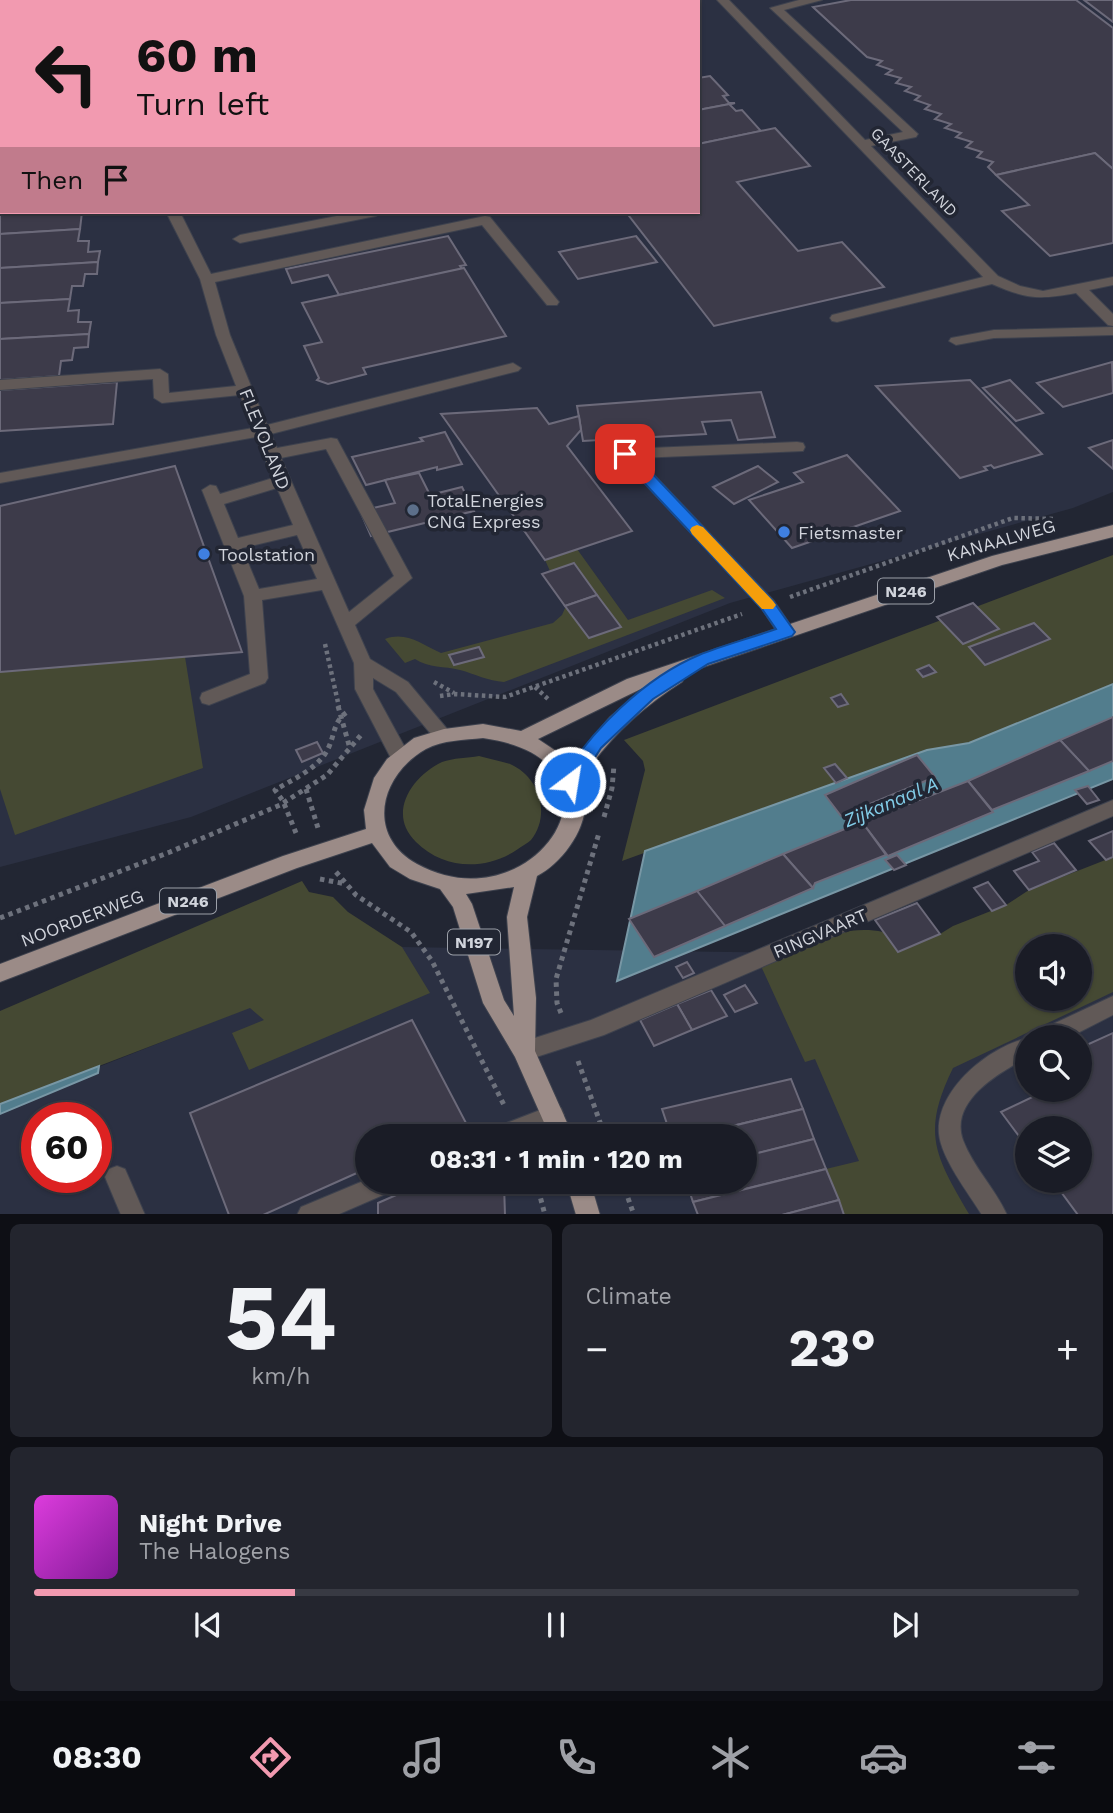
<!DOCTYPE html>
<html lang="en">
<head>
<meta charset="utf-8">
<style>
  :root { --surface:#1a1c26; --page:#23252e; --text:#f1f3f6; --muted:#9fa1a7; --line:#383a43; --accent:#f29ab0 }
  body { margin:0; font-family:"Work Sans",sans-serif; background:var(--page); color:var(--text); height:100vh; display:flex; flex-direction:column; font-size:26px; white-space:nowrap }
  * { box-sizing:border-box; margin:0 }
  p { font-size:23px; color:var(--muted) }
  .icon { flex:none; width:38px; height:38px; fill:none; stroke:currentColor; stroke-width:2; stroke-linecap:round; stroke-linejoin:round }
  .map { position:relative; height:1214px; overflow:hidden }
  .panel { display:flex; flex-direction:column; gap:10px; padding:10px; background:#0e0f15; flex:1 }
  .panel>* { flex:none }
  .hud { position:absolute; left:0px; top:0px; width:700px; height:214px; box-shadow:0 2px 5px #0004,0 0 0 2px var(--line); background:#f29ab0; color:#111; overflow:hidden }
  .fabs { position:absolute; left:1015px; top:934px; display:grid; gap:14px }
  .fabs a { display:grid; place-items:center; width:77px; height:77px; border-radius:50%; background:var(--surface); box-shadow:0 2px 5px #0004,0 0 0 2px var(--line); font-size:35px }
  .speed { position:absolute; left:21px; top:1102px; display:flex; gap:14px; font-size:35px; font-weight:700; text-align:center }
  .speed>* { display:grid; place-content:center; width:91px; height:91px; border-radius:50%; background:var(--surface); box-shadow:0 2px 5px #0004,0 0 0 2px var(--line); line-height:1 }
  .speed .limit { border:10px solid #d22; background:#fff; color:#111 }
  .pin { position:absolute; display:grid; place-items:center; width:60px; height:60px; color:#fff; margin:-30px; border-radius:14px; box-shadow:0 4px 10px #0006 }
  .me { position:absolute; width:77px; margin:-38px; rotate:31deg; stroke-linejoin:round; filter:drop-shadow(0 0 5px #0008) }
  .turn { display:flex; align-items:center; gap:24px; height:147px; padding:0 21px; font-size:32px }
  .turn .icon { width:91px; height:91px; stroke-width:2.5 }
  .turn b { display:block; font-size:49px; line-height:60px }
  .then { display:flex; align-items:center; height:66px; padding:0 21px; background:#0003; gap:14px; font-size:26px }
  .big { font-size:52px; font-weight:700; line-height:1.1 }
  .panel .card { flex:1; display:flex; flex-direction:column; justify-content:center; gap:10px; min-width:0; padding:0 24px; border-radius:10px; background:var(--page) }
  .panel .dial { align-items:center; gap:0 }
  .dial b { font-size:91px; line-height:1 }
  .song { display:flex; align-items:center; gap:21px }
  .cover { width:84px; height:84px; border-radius:10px; background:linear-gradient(135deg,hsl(300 70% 55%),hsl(290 70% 35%)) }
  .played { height:7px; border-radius:4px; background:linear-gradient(90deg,var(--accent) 25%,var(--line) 25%) }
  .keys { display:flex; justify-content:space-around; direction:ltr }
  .heat { display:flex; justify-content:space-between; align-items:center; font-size:38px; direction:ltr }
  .panel .tiles { flex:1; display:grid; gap:10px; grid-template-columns:1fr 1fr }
  .card:last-child { grid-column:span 2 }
  .trip { position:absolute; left:355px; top:1124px; width:402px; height:70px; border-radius:35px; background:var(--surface); box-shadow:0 2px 5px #0004,0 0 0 2px var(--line); font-weight:700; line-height:70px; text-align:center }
  .menu { display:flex; height:112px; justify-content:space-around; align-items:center; background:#0a0b0f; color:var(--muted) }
  .menu .icon { width:49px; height:49px }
  .menu .on { color:var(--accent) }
  .menu b { font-size:32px; color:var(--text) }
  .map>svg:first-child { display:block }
</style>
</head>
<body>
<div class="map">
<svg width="1113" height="1215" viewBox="0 0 1113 1215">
  <rect width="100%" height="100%" fill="#222633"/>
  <g fill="#2b3042" fill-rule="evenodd">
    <path d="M0,0H1113V492L1073,508L730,603L191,817L0,867ZM2,2H698V212H2Z"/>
    <path d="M1113,863V1214L0,1215V1106L402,947L918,955ZM1027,947H1080V999H1027ZM1027,1038H1080V1090H1027ZM37,1118H96V1178H37ZM1027,1129H1080V1181H1027ZM368,1136H746V1181H368Z"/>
  </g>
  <g fill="#454933" fill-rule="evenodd">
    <path d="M577,549L628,620L712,590L725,598L504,682C488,681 475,674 460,670C444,666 429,668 415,659L405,663L385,639C406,631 421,644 441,653L553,623L562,615L566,606L545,560Z"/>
    <polygon points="1113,555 1113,684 969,743 927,750 622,861 645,770 643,761 624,740"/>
    <polygon points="185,657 203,768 15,835 0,789 0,672"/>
    <path d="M479,756C489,759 501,761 510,764C540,777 551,815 531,840C528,843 522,846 518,849C486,871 444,870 416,842C387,814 411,777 442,762C453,758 468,758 479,756Z"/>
    <path d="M1113,857V992L953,1068C921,1133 935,1156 969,1214H844L826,1169L859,1161L815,1059L805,1062L760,964C799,948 840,923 883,932L899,952L940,934L953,926L1006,905L1029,890ZM1027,947H1080V999H1027Z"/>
    <polygon points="302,881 309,892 333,897 348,912 402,947 430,993 249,1070 232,1033 264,1020 250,1008 0,1104 0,1011"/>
  </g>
  <g fill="#527d8d" stroke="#7897a5" stroke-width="2">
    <polygon points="1113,684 1113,779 617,981 645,851 927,750 969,743"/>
    <polygon points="99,1066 98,1073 0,1114 0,1104"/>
  </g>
  <g fill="#3d3b4a" stroke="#6c6a7a" stroke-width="2">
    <polygon points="0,0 76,0 2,2 0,41"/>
    <polygon points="147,0 301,0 302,2 148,2"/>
    <polygon points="851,0 1076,0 1113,28 1113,169 1095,153 996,175 988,167 993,162 977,157 982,152 966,147 972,142 956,137 961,133 945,128 951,124 935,119 941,114 925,109 930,105 915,100 920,96 905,91 911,87 896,83 901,78 886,74 892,70 877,65 882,61 867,57 813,7"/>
    <polygon points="1084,0 1113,0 1113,22"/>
    <polygon points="710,76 728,95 723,96 729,103 735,103 698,110 698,78"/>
    <polygon points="735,103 729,104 736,111 742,110 761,131 698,144 698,110"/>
    <polygon points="775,128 810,166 737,182 798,251 842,242 884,287 714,326 626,212 698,212 698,144"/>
    <polygon points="1095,153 1113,169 1113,243 1050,256 1002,211 1029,205 996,175"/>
    <polygon points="0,192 2,212 82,212 80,229 0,234"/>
    <polygon points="80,229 78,241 89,241 88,252 100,251 98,262 0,268 0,234"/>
    <polygon points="448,236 466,265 460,266 462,269 339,295 328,275 292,283 286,269"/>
    <polygon points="636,236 657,262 578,279 559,252"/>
    <polygon points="98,262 97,274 85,274 83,286 72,286 70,299 0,303 0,268"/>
    <polygon points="464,268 506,336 363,368 366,374 328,384 317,380 319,378 304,346 322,342 302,303"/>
    <polygon points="70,299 68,311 79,310 78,322 91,322 89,334 0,339 0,303"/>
    <polygon points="89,334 88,347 74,348 72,360 61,361 59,376 0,380 0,339"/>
    <polygon points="1112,362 1113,393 1063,407 1037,383"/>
    <polygon points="970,380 1042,454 994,468 991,465 984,467 987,470 960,478 876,386"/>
    <polygon points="1010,380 1043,413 1016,421 983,388"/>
    <polygon points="117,382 113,424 0,431 0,390"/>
    <polygon points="761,392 775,437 738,440 731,420 702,422 706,434 583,441 577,406"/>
    <polygon points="537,408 549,424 579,416 581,430 567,446 632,531 545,560 441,414"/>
    <polygon points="445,432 462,464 437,470 437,467 366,485 352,457 423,441 420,438"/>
    <polygon points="1113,440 1113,469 1089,448"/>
    <polygon points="847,455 900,511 792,548 749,500 803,482 794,473"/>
    <polygon points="175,466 242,652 0,672 0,506"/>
    <polygon points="758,466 778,482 734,504 713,487"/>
    <polygon points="419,473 430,495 462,487 474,511 371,536 360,511 395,503 385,480"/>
    <polygon points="574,563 597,595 565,606 542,574"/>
    <polygon points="597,595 621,627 589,638 565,606"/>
    <polygon points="973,603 999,629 963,644 937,617"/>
    <polygon points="1034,623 1050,639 985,665 969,647"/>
    <polygon points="479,647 484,657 454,665 449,655"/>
    <polygon points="929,665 936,672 923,677 917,670"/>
    <polygon points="841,694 848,704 838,707 831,698"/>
    <polygon points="1113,717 1113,761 1089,771 1060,740"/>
    <polygon points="1060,740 1089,771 992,810 968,781"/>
    <polygon points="317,742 323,753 302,762 296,750"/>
    <polygon points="917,755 935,777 841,816 825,795"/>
    <polygon points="835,764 847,778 836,783 824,768"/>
    <polygon points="968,781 993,812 888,856 862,822"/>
    <polygon points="1088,786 1099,800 1087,804 1075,790"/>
    <polygon points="862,822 886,855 815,883 813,888 783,854"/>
    <polygon points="1113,831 1113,857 1106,860 1089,841"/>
    <polygon points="1054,843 1076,870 1029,890 1014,871 1039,861 1032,852"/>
    <polygon points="783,854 813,888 725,926 697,891"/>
    <polygon points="897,855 906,865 894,870 885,860"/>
    <polygon points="988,882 1006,905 992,911 974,888"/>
    <polygon points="697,891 725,926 654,957 629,919"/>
    <polygon points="917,903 940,934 898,952 875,920"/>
    <polygon points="687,962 694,973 683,978 676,967"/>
    <polygon points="745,985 757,1003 735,1012 724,995"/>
    <polygon points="711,990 727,1016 692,1030 677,1004"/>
    <polygon points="677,1004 692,1030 654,1046 640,1020"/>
    <polygon points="412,1020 466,1123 439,1136 368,1136 368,1168 263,1215 229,1215 190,1113"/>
    <polygon points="1113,1033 1113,1215 1078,1215 1053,1181 1080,1181 1080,1129 1027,1129 1027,1147 1001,1112 1047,1090 1080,1090 1080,1075 1086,1071 1080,1063 1080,1048"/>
    <polygon points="791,1079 803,1109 691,1136 671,1136 662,1109"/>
    <polygon points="803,1109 814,1139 746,1156 746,1136 691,1136"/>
    <polygon points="814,1139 826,1169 693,1202 686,1181 746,1181 746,1156"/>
    <polygon points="826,1169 839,1200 782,1215 698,1215 693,1202"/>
    <polygon points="504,1184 505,1215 378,1215 378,1203 412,1188"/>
    <polygon points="839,1200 844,1215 782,1215"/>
  </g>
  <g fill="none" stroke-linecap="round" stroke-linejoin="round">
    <g stroke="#3e424e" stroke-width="2">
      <g id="minor">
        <polygon points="351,0 363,0 364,2 353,2"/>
        <polygon points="479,0 500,0 478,2"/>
        <path d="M717,0H729L865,140L903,132L770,8L799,0H822L784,10L918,134L916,137L871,146L998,276L1020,286L1043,291L1113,277V285L1089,290L1113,314V326L1108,325L1076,293C1039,300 1026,299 992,284L837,322L832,321L830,318L832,315L983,277Z"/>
        <rect x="0" y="71" width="2" height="8"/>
        <path d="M166,212H180L211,274L485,216L490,217L559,302L557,305H547L482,225L215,282L230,335L267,425L513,363L521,368L518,371L271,434L277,448L331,438L337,439L412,578L355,625L370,659L408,682L452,735L450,740H436L396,692L373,678V689L410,757L407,762L400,764L393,762L355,689L354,663L322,590L262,600L268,678L265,683L209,705L202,703L200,698L202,693L250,674L244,596L202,490L210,485L216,486L220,494L273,478L256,437L0,483V473L253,428L240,395L162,403L154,398L153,379L0,390V380L160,369L168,374L169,393L236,386L216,335L200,279ZM326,449L394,576L349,612L281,458ZM277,488L293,525L238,538L224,504ZM297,535L317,579L259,589L242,548Z"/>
        <polygon points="357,212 383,212 376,216 240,243 233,239 240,235"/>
        <polygon points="1113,327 1113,335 994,338 956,345 949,341 951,338 994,330"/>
        <polygon points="797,442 803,443 805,447 803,451 638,458 774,601 795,632 792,636 780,636 762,609 617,454 625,449"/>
        <polygon points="1113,800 1113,816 604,1035 524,1061 516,1058 513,1051 516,1044 591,1020"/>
        <polygon points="1113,996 1113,1015 1068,1038 1035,1038 1038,1031"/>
        <path d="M1028,1038L1027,1058C1000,1072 949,1101 963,1140C973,1167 995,1188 1007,1215H982C969,1194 941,1158 939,1134C935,1090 990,1046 1028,1038Z"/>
        <polygon points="553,1105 561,1108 564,1115 561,1122 527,1136 488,1136 491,1129"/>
        <polygon points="117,1166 125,1169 145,1215 121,1215 105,1177 109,1169"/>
        <polygon points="368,1179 368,1181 401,1181 397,1189 337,1215 297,1215 301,1207"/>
      </g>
    </g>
    <g stroke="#3e424e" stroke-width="2">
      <g id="major">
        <path d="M1113,525V537L1002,565L683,674L685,677L682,682C641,708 606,740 580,782C598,815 566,861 537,876L527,917L536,998L535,1051L573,1136H550L515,1057L483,1003L453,907L440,889L410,879L390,867L372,843L297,868L0,982V964L283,856L366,829L364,810L374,778L387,759L414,738L444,729L483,724L521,731L627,679L992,556ZM649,685L610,717L570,766L565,757L538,739ZM483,738C645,761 533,928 417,864C365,835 380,775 426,749C443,740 464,740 483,738ZM514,887L507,917L514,1016L504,1000L472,904L466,894Z"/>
        <polygon points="566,1181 590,1181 600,1215 576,1215"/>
      </g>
    </g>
    <g stroke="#6d717c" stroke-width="4.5" stroke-dasharray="3.5 3.5" stroke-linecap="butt">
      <polyline points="790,597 1013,518 1055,519"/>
      <polyline points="325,644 339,707"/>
      <polyline points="434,682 454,693"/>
      <polyline points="535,687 548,699"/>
      <polyline points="440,696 455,694 505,697 742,614"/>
    </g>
    <g stroke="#6d717c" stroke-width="5" stroke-dasharray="4.5 4.5" stroke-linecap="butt">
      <polyline points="338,706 349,745"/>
      <polyline points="306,789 318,828"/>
      <polyline points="604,817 612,788 614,765"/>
      <path d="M296,833L283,801L275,790C292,780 314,770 325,754C336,738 331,721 349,711"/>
      <polyline points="336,872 356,895 411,932 432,961 505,1107"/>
      <polyline points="320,879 346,884"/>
      <polyline points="0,918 170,852 280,805 327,775 361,735"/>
      <polyline points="561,1013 557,1003 556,979 599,833"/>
      <polyline points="578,1061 605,1136"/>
      <polyline points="536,1181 545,1215"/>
      <polyline points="622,1181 634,1215"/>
    </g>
    <use href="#minor" fill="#615957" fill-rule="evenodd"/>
    <use href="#major" fill="#9b8b87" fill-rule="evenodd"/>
  </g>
  <path fill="#1a73e8" stroke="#114b97" stroke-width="2" d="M625,449L630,450L773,601L795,632L792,636L708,664L653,699L601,748L576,787H564L561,782C588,732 646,677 699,655C724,645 751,638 776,629L762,609L620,457L618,454L620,450Z"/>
  <polygon fill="#f59e0b" points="697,525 703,527 773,601 776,605 773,609 762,609 692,534 690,530 692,527"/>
  <circle fill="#5c6f8a" stroke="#222633" stroke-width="2.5" cx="413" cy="510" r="7"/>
  <g fill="#3f7fe0" stroke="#222633" stroke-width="2.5">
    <circle cx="784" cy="532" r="7"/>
    <circle cx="204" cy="554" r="7"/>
  </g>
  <g text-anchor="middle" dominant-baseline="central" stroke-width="7" stroke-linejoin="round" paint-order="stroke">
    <g font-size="16" fill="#d1d4dc" stroke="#222633">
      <text transform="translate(914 172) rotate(46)">GAASTERLAND</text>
    </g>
    <g fill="#222633" stroke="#9ca0a9" stroke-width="2">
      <rect x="878" y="578.5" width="56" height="25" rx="5"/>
      <rect x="160" y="888.5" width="56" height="25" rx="5"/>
      <rect x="448" y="929.5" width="52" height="25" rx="5"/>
    </g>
    <g font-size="16" font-weight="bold" fill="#d1d4dc">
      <text x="906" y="591">N246</text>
      <text x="188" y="901">N246</text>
      <text x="474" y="942">N197</text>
    </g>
    <g font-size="18" fill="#d1d4dc" stroke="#222633">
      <text transform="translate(265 439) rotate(68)">FLEVOLAND</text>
      <text transform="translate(1001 540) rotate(-16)">KANAALWEG</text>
      <text transform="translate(82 918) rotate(-21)">NOORDERWEG</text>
      <text transform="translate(820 933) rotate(-23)">RINGVAART</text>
    </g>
    <g font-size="18" fill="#d1d4dc" stroke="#222633" text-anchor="start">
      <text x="427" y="500">TotalEnergies<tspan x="427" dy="21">CNG Express</tspan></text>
      <text x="798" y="532">Fietsmaster</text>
      <text x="218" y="554">Toolstation</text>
    </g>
    <g font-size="19" font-style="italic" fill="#82cce7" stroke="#222633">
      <text transform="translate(891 802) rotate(-23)">Zijkanaal A</text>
    </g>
  </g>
</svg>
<div class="fabs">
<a><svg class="icon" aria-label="sound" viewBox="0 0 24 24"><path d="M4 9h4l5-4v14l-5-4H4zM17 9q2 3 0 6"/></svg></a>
<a><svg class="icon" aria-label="search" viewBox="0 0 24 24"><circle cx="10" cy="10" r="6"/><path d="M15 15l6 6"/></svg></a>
<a><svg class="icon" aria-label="layers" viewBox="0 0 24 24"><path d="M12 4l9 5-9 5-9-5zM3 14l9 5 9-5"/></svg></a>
</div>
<div class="speed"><div class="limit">60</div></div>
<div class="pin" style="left:625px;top:454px;background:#d93025"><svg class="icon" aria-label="arrive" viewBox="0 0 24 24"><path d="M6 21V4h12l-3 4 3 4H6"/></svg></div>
<svg class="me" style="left:570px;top:782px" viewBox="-20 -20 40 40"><circle r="17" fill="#1a73e8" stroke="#fff" stroke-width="3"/><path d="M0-11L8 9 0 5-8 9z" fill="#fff"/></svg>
<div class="trip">08:31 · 1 min · 120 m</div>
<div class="hud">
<div class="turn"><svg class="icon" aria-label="left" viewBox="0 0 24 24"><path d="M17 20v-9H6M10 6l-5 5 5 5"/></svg><div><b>60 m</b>Turn left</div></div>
<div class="then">Then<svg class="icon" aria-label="arrive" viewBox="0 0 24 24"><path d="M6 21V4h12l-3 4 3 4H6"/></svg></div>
</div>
</div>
<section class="panel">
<div class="tiles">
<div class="card dial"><b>54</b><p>km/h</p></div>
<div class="card"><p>Climate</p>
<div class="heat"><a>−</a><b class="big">23°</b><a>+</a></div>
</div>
<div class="card">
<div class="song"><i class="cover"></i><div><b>Night Drive</b><p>The Halogens</p></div></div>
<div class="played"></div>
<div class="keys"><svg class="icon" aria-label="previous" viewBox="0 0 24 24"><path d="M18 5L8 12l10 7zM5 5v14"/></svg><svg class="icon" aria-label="pause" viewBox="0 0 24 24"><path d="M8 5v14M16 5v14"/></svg><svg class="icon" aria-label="next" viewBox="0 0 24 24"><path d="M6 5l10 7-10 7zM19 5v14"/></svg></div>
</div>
</div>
</section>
<nav class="menu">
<b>08:30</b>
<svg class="icon on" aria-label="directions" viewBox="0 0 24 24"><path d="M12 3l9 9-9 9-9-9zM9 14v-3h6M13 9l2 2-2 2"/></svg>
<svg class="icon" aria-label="music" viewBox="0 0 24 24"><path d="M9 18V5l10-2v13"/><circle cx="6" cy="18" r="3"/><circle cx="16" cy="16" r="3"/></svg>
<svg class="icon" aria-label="phone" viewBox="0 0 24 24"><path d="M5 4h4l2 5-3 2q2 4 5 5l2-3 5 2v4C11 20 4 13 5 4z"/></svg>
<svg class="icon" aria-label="climate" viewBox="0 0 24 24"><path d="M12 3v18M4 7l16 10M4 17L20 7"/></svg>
<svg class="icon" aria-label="car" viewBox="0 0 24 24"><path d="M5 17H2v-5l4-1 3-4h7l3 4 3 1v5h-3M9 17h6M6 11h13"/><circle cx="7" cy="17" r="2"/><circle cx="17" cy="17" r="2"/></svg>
<svg class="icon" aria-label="filters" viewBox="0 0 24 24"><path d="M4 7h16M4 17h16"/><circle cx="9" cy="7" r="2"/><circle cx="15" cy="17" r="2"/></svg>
</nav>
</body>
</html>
